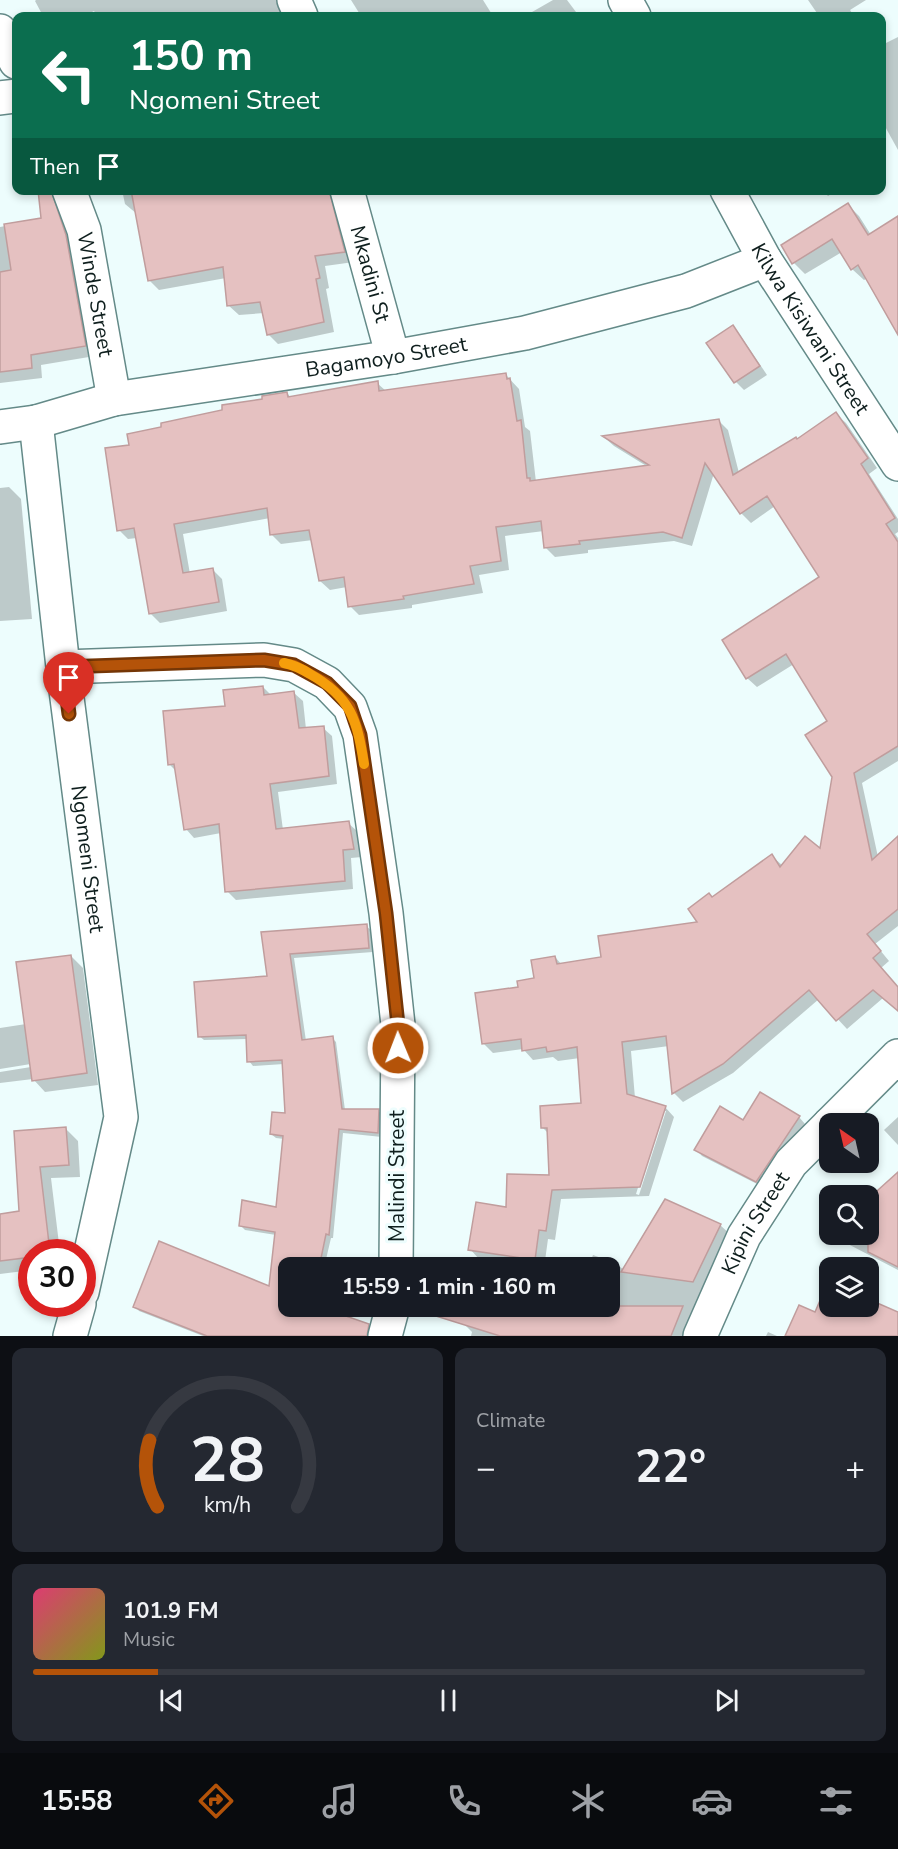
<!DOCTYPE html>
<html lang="en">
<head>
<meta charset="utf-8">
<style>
  :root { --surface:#171b24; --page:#242831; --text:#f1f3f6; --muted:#9ea1a6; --line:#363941; --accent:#b45309 }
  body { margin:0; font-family:"Nunito Sans",sans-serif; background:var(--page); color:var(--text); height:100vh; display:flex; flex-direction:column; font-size:22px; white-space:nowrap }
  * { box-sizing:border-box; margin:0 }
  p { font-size:20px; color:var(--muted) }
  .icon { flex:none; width:33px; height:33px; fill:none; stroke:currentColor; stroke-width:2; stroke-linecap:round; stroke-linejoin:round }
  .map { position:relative; height:1336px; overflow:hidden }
  .side { display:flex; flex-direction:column; gap:12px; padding:12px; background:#0d0f14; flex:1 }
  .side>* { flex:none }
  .hud { position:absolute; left:12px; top:12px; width:874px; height:183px; border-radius:12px; box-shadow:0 3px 9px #0003; background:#0b6e4f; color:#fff; overflow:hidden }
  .needle { width:39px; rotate:326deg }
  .buttons { position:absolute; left:819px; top:1113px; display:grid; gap:12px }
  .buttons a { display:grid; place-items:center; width:60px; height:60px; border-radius:12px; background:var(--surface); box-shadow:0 3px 9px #0003; font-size:30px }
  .speed { position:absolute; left:18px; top:1239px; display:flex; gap:12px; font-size:30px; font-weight:700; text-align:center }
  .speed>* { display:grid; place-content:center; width:78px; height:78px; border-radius:50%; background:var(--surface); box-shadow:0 3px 9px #0003; line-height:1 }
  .speed .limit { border:9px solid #d22; background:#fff; color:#111 }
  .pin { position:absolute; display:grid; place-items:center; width:51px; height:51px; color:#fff; margin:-62px -26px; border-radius:50% 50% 50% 0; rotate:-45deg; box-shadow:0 0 6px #0007 }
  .pin .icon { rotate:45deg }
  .me { position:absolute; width:66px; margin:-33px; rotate:359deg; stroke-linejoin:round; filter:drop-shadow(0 0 4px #0008) }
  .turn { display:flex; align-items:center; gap:21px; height:126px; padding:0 18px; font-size:27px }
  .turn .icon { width:78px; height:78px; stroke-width:2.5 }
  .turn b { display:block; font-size:42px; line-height:51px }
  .then { display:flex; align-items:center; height:57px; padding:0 18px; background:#0003; gap:12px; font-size:22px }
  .big { font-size:45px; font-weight:700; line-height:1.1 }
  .side .card { flex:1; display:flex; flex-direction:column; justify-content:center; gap:9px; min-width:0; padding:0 21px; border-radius:12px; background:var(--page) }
  .side .dial { align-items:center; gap:0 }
  .dial svg { height:156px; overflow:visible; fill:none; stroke:var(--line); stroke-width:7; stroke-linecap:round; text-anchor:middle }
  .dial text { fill:var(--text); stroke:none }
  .song { display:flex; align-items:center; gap:18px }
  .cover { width:72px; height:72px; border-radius:9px; background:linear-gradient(135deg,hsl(340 70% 55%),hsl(70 70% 35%)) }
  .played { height:6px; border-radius:3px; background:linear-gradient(90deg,var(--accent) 15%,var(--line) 15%) }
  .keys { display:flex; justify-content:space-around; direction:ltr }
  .heat { display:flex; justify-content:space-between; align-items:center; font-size:33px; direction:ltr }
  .side .tiles { flex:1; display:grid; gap:12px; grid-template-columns:1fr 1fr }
  .card:last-child { grid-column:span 2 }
  .trip { position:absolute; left:278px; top:1257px; width:342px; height:60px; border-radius:12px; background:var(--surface); box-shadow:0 3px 9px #0003; font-weight:700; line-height:60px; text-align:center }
  .dock { display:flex; height:96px; justify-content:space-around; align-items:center; background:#090b0e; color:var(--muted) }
  .dock .icon { width:42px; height:42px }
  .dock .active { color:var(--accent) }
  .dock b { font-size:27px; color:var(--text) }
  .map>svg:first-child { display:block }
</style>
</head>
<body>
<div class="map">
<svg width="898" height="1336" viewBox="0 0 898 1336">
  <rect width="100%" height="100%" fill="#edfdfd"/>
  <g fill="#0003" fill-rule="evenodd">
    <polygon points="36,0 280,0 286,16 97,16 94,11 84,16 43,16 35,1"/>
    <polygon points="351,0 483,0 493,16 361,16"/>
    <polygon points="553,0 567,0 579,16 525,16"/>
    <polygon points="808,0 866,0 850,10 854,16 819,16"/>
    <polygon points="898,37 898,150 882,121 882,45"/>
    <polygon points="39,190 54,190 76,247 95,356 41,365 42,378 0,383 0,227 43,219"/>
    <polygon points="122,190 328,191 339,201 354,262 325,266 329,288 326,289 334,332 278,344 268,334 264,313 239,315 228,305 226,278 159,290 149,280 137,214 125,204"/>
    <polygon points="822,190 839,190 828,196"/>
    <polygon points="848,205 859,216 871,235 898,217 898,332 868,278 864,280 852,269 842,252 805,274 794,263"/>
    <polygon points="732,327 740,335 767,375 744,390 736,382 708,343"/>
    <path d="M505,374L519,389L525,427L530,431L536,482L648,467L614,446L605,438L718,420L728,430L739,473L797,441L836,414L846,423L877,468L869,474L898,519V532L895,534L898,538V761L862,783L878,857L898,838V926L875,944L889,961L881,968L898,988V1011L883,998L847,1029L819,999L733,1073L683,1102L674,1093L669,1046L631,1051L635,1098L665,1107L674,1117L649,1196L561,1199L555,1240L548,1239L544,1268H482L484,1260L479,1259L470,1249L508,1209L550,1176L549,1134L543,1128L583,1105L580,1058L558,1061L553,1057L533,1060L523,1049L493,1053L483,1043L520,988L536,979L555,957L562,965L603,958L699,923L712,898L772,856L783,866L821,850L833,777L829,721L794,664L757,687L747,678L821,577L775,506L751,523L741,513L714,473L692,546L674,541L588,550V553L555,557L546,548L544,531L505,536L509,570L479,575L483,593L412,605V608L359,615L350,606L347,587L330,590L320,581L313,540L281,544L272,535L270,518L183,534L190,574L213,570L222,579L227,611L160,623L150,613L137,538L128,539L119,530L131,446L163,429L287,393L291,398L377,383L386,391ZM662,1111H666L639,1195L636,1194Z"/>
    <polygon points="9,487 21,499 32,619 0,621 0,488"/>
    <polygon points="263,687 271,695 294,693 303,701 306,729 323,728 332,736 337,784 278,792 283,830 348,823 357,831 362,857 351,858 353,889 236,900 227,891 221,833 194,838 186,829 177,772 169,764 226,707"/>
    <polygon points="366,926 371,930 373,952 294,958 306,1041 332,1038 336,1042 345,1110 378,1110 382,1115 382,1137 343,1133 333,1238 331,1238 324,1268 288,1268 288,1306 368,1325 373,1330 372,1336 203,1336 139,1311 135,1306 270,1288 276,1235 245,1230 241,1226 277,1208 284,1139 276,1138 271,1134 286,1114 284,1064 253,1066 249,1061 248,1039 204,1040 199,1036 269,977 262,934"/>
    <polygon points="71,956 83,968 98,1085 45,1092 33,1079 0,1083 0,1072 37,1066 37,1063 0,1069 0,1028 26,1024"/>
    <polygon points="799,1117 805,1124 763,1187 702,1156 696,1149 743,1122"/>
    <polygon points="898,1117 898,1145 884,1130"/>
    <polygon points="66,1129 78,1141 80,1177 51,1178 60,1252 32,1252 32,1270 0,1274 0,1215 21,1213 16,1132"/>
    <polygon points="898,1183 898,1270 844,1242 836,1234 868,1234"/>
    <polygon points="720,1225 730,1234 709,1280 707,1279 684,1336 471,1336 472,1332 464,1324 609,1306 609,1268 588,1268 593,1255 615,1263 624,1270"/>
    <polygon points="768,1332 777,1336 766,1336"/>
  </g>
  <g fill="#e5c1c1" stroke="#c09d9d" stroke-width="1.5">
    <polygon points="38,190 51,190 66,235 86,346 31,355 32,368 0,372 0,272 11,270 4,224 41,218"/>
    <polygon points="131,190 329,190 345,252 315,256 320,278 316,279 324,322 267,335 260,302 227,306 223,267 148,281"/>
    <polygon points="848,203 868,235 898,216 898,335 858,265 851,270 832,239 792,264 781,245"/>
    <polygon points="733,325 760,366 734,383 706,343"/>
    <polygon points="506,373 507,379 510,378 517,421 521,420 527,478 530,478 530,481 649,465 602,436 719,419 733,475 796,437 797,439 836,412 868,458 861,464 895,518 886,524 898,542 898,746 854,773 872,860 898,836 898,909 867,934 881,951 873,958 898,987 898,1011 873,990 836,1021 809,990 723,1064 672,1094 666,1036 622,1042 627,1094 666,1106 640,1187 552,1190 546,1231 539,1230 535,1260 468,1250 476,1202 506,1207 507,1174 549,1175 547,1128 541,1128 540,1106 581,1103 577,1047 547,1052 546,1047 522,1051 521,1039 482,1044 475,993 518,987 517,981 534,978 531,960 555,956 557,964 601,957 598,936 697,922 688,909 709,893 712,897 772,854 780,867 805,836 820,848 832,777 805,735 827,721 786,654 746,679 722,640 819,577 767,496 740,514 705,463 682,538 663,532 579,541 580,544 544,548 541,521 496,527 501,561 470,566 474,584 403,596 404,599 348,607 344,577 319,581 309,530 270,535 267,508 174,524 183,573 213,568 219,602 149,614 134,528 117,531 105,448 129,445 127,434 161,427 161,423 222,410 222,405 262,399 262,396 287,392 288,397 378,381 379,391"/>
    <polygon points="263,686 264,695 294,691 299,728 324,726 329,776 270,784 276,829 349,821 354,849 343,850 345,881 225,892 219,824 184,830 174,764 168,765 163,711 225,706 223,690"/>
    <polygon points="367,924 369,948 290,954 302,1040 333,1036 342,1109 379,1109 378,1133 339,1129 329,1235 326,1234 319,1268 288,1268 288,1306 317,1306 369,1324 367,1336 207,1336 133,1307 159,1241 269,1286 275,1232 239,1226 242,1200 276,1207 283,1136 270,1134 272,1112 285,1113 282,1060 247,1062 246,1035 198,1037 194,982 267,976 261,932"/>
    <polygon points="71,955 87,1073 32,1081 16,962"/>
    <polygon points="760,1092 800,1116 756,1182 694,1150 720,1106 743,1120"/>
    <polygon points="66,1127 69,1165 40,1167 50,1252 32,1252 32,1257 0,1261 0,1214 19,1211 14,1131"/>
    <polygon points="898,1172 898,1267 868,1252 868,1199"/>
    <polygon points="665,1199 721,1224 693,1282 621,1272"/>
    <polygon points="828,1282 830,1306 868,1306 868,1299 898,1312 898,1336 785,1336 799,1305 815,1312"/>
    <polygon points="424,1306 683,1306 671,1336 500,1336 423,1312"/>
  </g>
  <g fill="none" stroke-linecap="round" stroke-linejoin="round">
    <g stroke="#648a88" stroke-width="36">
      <g id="minor">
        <polyline points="294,0 301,16"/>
        <polyline points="625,0 634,16"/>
        <polyline points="0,31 16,62"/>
        <polyline points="0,98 16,96"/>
        <path id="s1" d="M69,190L84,230L114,399"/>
        <path id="s2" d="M347,190L393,357"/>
        <path id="s3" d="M727,190L765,260L898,464"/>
        <path id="s4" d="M36,422L63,667L121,1117L82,1292"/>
        <path id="s5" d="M0,427L36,422L114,399L393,357L525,333L686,291L765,260"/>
        <polyline points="63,667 264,660 294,665 327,683 350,707 360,735 386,913 398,1025 396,1268"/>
        <polyline points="830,1124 898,1056"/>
        <polyline points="70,1336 79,1304"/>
        <polyline points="385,1336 393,1306"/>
        <path id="s6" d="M700,1336L744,1236L791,1163L830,1124"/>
      </g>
    </g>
    <use href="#minor" stroke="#fff" stroke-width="33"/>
  </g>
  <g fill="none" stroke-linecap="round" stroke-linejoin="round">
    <g stroke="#753606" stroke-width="15">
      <polyline id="route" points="69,714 63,667 264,660 294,665 327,683 350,706 355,721 360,735 386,913 398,1025 398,1048"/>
    </g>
    <use href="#route" stroke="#b45309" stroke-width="10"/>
    <path stroke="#f59e0b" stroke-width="10" d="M284,663C294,665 302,669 310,674C351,697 357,720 364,764"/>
  </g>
  <g text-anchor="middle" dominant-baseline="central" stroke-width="6" stroke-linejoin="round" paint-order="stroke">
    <g font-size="21" fill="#0e1e1d" stroke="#edfdfd">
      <text stroke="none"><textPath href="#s2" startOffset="87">Mkadini St</textPath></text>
      <text stroke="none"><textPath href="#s1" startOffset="108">Winde Street</textPath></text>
      <text stroke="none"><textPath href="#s3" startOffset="162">Kilwa Kisiwani Street</textPath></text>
      <text stroke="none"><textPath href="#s5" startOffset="393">Bagamoyo Street</textPath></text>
      <text stroke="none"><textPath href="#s4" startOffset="440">Ngomeni Street</textPath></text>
      <text transform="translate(397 1176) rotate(-90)">Malindi Street</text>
      <text stroke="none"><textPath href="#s6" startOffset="126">Kipini Street</textPath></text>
    </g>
  </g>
</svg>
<div class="buttons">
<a><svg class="needle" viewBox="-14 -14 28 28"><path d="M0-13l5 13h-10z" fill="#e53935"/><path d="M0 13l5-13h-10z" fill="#9ea1a6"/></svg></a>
<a><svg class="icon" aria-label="search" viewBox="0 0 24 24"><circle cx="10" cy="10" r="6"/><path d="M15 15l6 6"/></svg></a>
<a><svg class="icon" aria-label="layers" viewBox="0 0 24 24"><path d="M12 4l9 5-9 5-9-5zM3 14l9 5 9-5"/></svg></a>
</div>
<div class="speed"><div class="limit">30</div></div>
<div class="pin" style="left:69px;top:714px;background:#d93025"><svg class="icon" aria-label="arrive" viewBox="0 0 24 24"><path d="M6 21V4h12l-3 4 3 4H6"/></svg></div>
<svg class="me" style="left:398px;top:1048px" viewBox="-20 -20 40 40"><circle r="17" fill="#b45309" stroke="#fff" stroke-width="3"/><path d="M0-11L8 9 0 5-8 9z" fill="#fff"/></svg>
<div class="trip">15:59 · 1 min · 160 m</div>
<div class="hud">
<div class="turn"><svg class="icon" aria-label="left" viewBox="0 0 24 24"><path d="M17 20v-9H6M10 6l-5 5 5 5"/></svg><div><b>150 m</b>Ngomeni Street</div></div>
<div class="then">Then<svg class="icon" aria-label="arrive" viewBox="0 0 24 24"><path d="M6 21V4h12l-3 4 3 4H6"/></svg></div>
</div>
</div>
<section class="side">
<div class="tiles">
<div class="card dial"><svg viewBox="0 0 100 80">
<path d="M14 69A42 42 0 1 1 86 69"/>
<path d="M14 69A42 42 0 0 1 10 35" stroke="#b45309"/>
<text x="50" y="56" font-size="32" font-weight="700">28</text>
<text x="50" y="72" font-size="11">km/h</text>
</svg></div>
<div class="card"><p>Climate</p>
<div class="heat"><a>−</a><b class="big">22°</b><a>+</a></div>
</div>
<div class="card">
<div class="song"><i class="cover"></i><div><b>101.9 FM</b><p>Music</p></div></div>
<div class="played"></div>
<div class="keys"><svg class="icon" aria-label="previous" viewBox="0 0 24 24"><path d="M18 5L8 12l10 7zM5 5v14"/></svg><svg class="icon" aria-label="pause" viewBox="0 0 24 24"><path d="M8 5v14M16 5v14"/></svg><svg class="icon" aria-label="next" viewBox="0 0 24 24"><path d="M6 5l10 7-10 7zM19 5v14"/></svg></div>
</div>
</div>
</section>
<nav class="dock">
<b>15:58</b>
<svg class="icon active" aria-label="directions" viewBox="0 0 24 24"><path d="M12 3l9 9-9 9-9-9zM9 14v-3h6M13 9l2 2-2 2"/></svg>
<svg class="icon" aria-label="music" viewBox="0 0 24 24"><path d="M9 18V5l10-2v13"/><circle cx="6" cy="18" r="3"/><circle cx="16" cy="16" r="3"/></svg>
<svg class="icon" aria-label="phone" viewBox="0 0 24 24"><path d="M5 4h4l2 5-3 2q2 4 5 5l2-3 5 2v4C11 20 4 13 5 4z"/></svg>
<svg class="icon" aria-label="climate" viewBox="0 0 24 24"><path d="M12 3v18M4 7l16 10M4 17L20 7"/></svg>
<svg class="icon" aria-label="car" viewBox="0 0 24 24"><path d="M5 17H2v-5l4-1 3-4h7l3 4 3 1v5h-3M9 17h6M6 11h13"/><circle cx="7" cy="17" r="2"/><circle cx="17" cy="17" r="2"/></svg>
<svg class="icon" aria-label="filters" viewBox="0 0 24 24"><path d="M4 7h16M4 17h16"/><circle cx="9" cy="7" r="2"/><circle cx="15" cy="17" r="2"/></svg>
</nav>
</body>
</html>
